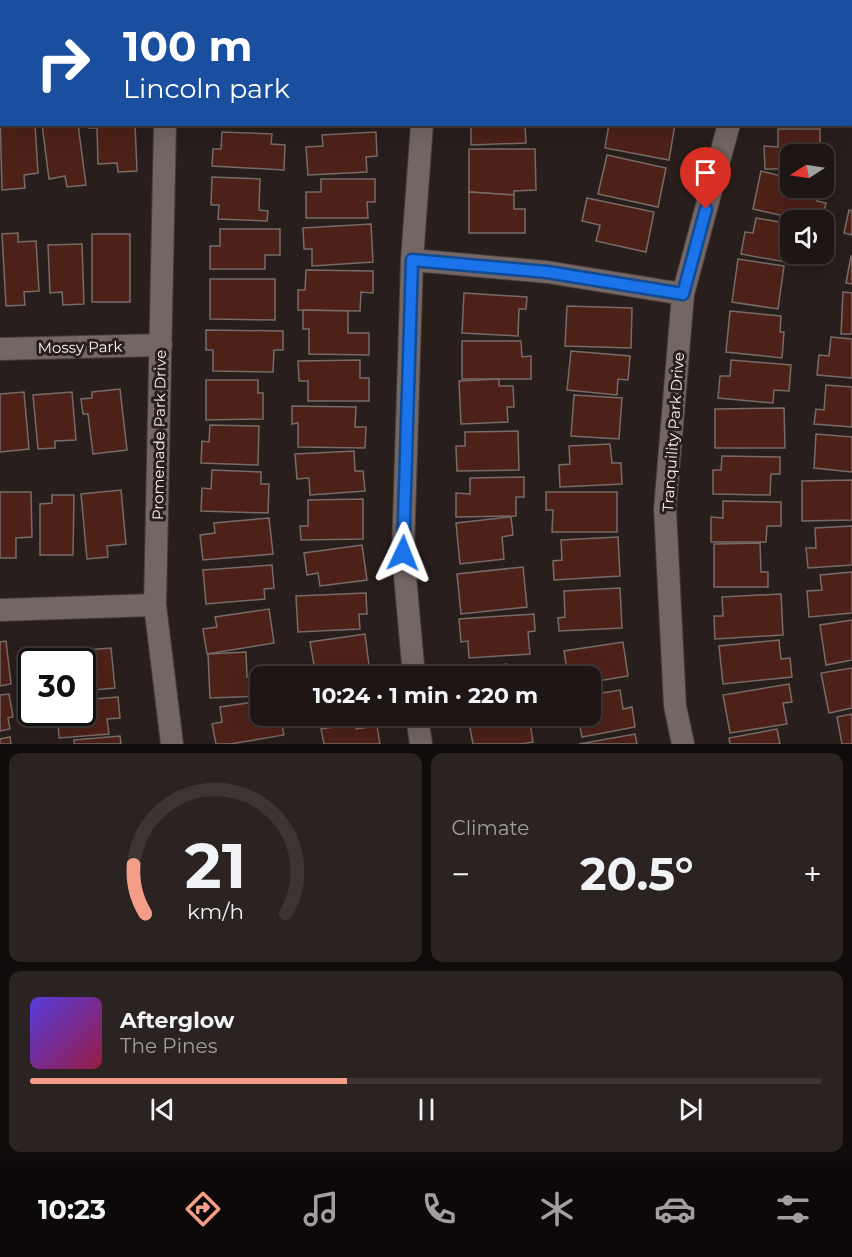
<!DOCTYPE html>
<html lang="en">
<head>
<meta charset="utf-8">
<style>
  :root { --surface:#1e1615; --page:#2b2322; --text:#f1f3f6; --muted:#a19fa0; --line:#3c3534; --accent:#f49e8a }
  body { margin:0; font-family:Montserrat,sans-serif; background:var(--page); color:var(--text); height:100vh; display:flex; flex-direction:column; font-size:22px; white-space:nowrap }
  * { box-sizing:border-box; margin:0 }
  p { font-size:20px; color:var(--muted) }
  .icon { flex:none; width:33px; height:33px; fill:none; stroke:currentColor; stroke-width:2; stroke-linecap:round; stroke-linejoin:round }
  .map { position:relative; height:744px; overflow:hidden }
  .panel { display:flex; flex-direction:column; gap:9px; padding:9px; background:#100c0c; flex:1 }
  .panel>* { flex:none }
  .hud { position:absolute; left:0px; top:0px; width:852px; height:126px; box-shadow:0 6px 24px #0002,0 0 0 2px var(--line); background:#1a4fa0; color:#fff; overflow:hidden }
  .needle { width:39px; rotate:258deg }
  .fabs { position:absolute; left:780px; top:144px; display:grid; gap:12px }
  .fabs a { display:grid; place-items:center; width:54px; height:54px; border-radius:12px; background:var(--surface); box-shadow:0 6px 24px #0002,0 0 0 2px var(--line); font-size:30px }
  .speed { position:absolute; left:18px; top:648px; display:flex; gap:12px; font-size:30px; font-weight:700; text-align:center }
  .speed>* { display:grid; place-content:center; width:78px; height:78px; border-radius:50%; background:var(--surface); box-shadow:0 6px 24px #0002,0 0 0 2px var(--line); line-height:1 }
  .speed .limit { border:3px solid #111; border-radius:9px; background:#fff; color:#111 }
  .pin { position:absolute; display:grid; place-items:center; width:51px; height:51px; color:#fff; margin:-62px -26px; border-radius:50% 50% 50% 0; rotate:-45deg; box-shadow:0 0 6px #0007 }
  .pin .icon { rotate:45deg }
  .me { position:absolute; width:66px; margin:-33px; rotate:2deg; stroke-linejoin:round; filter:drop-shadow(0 0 4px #0008) }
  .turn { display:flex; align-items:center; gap:21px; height:126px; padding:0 24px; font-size:27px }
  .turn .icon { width:78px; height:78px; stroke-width:2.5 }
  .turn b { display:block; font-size:42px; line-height:51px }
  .big { font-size:45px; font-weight:700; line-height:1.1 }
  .panel .tile { flex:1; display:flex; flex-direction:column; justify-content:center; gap:9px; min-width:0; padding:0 21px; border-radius:12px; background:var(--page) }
  .panel .dial { align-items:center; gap:0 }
  .dial svg { height:156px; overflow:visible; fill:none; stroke:var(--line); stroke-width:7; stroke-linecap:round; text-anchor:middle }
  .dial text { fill:var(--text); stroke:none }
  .song { display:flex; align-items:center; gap:18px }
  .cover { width:72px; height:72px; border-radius:9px; background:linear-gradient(135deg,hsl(250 70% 55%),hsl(340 70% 35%)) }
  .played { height:6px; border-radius:3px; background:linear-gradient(90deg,var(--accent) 40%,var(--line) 40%) }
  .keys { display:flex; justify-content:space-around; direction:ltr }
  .heat { display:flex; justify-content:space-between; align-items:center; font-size:33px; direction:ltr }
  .panel .tiles { flex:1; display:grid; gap:9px; grid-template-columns:1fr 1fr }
  .tile:last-child { grid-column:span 2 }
  .trip { position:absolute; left:250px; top:666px; width:351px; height:60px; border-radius:12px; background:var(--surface); box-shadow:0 6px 24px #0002,0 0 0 2px var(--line); font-weight:700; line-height:60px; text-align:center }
  .dock { display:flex; height:96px; justify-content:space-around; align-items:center; background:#0c0908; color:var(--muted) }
  .dock .icon { width:42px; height:42px }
  .dock .on { color:var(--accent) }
  .dock b { font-size:27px; color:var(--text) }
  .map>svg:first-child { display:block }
</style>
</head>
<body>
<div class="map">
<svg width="852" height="744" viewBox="0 0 852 744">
  <rect width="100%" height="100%" fill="#281e1c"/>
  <g fill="#4d2118" stroke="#776b68" stroke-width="1.5">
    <polygon points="0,0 36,0 36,2 2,2 2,14"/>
    <polygon points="634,0 711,0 713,2 637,2"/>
    <polygon points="0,114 2,114 2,124 35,124 38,173 24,175 25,188 2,190"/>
    <polygon points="42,124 78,124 86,185 67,187 65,176 49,179"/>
    <polygon points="89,124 135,124 137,171 118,172 117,163 98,164 97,128 89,128"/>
    <polygon points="471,124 525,124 526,143 471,145"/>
    <polygon points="609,124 675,124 669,160 605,148"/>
    <polygon points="778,129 820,129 820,154 790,154 790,169 765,169 764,146 778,147"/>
    <polygon points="222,132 272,134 271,144 285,145 284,170 212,166 213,149 221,149"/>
    <polygon points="376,132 377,156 366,157 367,172 308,175 306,147 323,146 322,135"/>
    <polygon points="469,149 535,149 536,190 514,191 514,195 469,192"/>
    <polygon points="607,155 666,168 658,207 598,194"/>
    <polygon points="761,171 790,178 790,188 820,188 817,201 826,203 822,220 802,220 753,209"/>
    <polygon points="212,177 260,179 259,210 268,211 267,221 218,219 219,205 211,205"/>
    <polygon points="321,179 375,179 375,202 367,202 368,218 306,218 306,192 321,192"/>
    <polygon points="469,192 514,195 514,209 525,209 525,233 469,233"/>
    <polygon points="587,198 654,212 646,252 596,241 600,225 582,221"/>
    <polygon points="849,210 852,211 852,235 844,233"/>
    <polygon points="756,218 790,224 790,254 804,254 802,265 741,254 745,232 753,233"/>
    <polygon points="371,224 373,262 312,266 312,249 304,249 303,228"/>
    <polygon points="220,229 280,229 280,255 265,255 265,269 210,269 210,246 220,246"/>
    <polygon points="18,233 18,242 36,241 39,291 24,292 25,305 6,306 2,234"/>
    <rect x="92" y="234" width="38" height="68"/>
    <polygon points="82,244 84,304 63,305 62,292 50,293 48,245"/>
    <polygon points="851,256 852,256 852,284 846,283"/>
    <polygon points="738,259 784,266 778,309 732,302"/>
    <polygon points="306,270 373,271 373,293 361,292 360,311 298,310 298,290 305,290"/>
    <polygon points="210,279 275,279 275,320 210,319"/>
    <polygon points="843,292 852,293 852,334 841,334"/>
    <polygon points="464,293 527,297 526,309 519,309 518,336 462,333"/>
    <polygon points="567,306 632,308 631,348 565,346"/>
    <polygon points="303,310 348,311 348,333 369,333 369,355 309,354 309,329 303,329"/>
    <polygon points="730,311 781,316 780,332 784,332 782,358 726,352"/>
    <polygon points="206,330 283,331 283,350 274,350 273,372 213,371 213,350 206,350"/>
    <polygon points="831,337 852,339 852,378 817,375 819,355 829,356"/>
    <polygon points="462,341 521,341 522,357 531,356 531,379 462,379"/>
    <polygon points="571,351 630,356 628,380 618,379 617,395 567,390"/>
    <polygon points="360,360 360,378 369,378 369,401 308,401 308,381 299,381 298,361"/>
    <polygon points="731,360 791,365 789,391 774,390 773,403 718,398 720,376 730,376"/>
    <polygon points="499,379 499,386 513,386 514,407 507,407 508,422 461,424 459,381"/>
    <polygon points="206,380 258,380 258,393 263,393 263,419 206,420"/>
    <polygon points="826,385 852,387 852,427 814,424 816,409 824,410"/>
    <polygon points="120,389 127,450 93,454 88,414 83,414 81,399 92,398 92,392"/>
    <polygon points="24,392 29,449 0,452 0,394"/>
    <polygon points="72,392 76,440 55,441 55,448 38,449 33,395"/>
    <polygon points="574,395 622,398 619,439 571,436"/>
    <polygon points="292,406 356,407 355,427 366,427 365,448 298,447 298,423 292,424"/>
    <polygon points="784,408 785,448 715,448 715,409"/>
    <polygon points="210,425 259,426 258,465 201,463 202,441 209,442"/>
    <polygon points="518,431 519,470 457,471 456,446 465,446 465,432"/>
    <polygon points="816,434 852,437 852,472 814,468"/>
    <polygon points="610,444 612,463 621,463 622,484 560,487 559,465 570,464 569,446"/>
    <polygon points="354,451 355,471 363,471 365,491 310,495 309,478 297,479 295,454"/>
    <polygon points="722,456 780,457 780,474 771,474 770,495 713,494 713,470 721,470"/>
    <polygon points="212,470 261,472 261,484 269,484 268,513 201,511 202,488 211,489"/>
    <polygon points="524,477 524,497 516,497 516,516 456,517 456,493 470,494 470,478"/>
    <polygon points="852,480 852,520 802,521 802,481"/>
    <polygon points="121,490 126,544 107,546 108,557 87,559 81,494"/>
    <polygon points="0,492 31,492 32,537 16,538 16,558 0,558"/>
    <polygon points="546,492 617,492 617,532 552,532 553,510 546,510"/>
    <polygon points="52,495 74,495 73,555 40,555 40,504 52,503"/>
    <polygon points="363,499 363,539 301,540 300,526 308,526 308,500"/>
    <polygon points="723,501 781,502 781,526 767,526 766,542 711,542 711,517 723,518"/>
    <polygon points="511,517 513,535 502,537 504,559 460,564 456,523"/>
    <polygon points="269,518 273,554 203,560 200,535 215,533 214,523"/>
    <polygon points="852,526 852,565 808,568 806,548 816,548 815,528"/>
    <polygon points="618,537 620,576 554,580 553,561 562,560 561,540"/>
    <polygon points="760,543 761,572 768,572 768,587 714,587 714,544"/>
    <polygon points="362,545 367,580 320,586 318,573 307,575 304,553"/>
    <polygon points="272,565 274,588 264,589 265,599 206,604 203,570"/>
    <polygon points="523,567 527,607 461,614 457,574"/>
    <polygon points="852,572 852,613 809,617 807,591 822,590 820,575"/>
    <polygon points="620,588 622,628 559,631 558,618 565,617 564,591"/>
    <polygon points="366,593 367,614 359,614 360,629 298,632 296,596"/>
    <polygon points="781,594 783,635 715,639 714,616 723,616 722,597"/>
    <polygon points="269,609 274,643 207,654 203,629 217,627 215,617"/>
    <polygon points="534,614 535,631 528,632 530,654 469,658 468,641 461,642 459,619"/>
    <polygon points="852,620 852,660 826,665 820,625"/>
    <polygon points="365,634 370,673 345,676 306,676 304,667 314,665 310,642"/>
    <polygon points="779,640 781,659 790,658 792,677 723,684 719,646"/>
    <polygon points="6,641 11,684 0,686 0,642"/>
    <polygon points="623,642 628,676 591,682 591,676 568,676 564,651"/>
    <polygon points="111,648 115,688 82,691 82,662 46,662 45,653"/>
    <polygon points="246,652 247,677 263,676 261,676 261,696 210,698 208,654"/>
    <polygon points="507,664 509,673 525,671 526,676 465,676 464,671"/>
    <polygon points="852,668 852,708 829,713 821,673"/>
    <polygon points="789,684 792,702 783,703 787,724 730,733 723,695"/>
    <polygon points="620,690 623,709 632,707 635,727 582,737 579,721 564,723 563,716 591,716 591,695"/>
    <polygon points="9,694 13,717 8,718 10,729 0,731 0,695"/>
    <polygon points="118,697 120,718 107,719 109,734 59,738 58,720 49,720 49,712 82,712 82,700"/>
    <polygon points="261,701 261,716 280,716 284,735 230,744 216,744 212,724 222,722 220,707"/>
    <polygon points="852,714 852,744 842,744 837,717"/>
    <polygon points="321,716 376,716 377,718 322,725"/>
    <polygon points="484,716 529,716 533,742 520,744 473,744 468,718"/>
    <polygon points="355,724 356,729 377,726 380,744 324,744 321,729"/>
    <polygon points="777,729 780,744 730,744 729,738"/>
    <polygon points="635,734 637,744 579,744"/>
    <polygon points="120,736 121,744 74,744 74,740"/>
    <polygon points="10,737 11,744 0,744 0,739"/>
  </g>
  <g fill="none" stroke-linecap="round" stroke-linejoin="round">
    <g stroke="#443b3a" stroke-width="24">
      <g id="street">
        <polyline points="850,17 852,17"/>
        <polyline points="0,71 2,71"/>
        <polyline points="165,124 155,605 172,744"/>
        <polyline points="412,260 547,272 683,294"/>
        <polyline points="0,349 161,345"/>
        <polyline points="0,610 155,605"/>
        <polyline points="414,676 403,553 412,260 422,124"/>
        <polyline points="417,716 421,744"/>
        <polyline points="683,744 675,706 665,509 683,294 729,124"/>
      </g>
    </g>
    <use href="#street" stroke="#736663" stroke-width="22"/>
  </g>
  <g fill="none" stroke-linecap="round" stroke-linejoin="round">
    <g stroke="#114b97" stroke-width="15">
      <polyline id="route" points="403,553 412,260 547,272 683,294 706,209"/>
    </g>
    <use href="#route" stroke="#1a73e8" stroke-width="10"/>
  </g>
  <g text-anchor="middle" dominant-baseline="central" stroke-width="6" stroke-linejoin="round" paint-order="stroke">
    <g font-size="15" fill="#faf2f1" stroke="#281e1c">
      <text transform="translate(80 347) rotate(-1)">Mossy Park</text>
      <text transform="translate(673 432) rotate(-86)">Tranquility Park Drive</text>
      <text transform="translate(159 435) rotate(-89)">Promenade Park Drive</text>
    </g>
  </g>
</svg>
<div class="fabs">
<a><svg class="needle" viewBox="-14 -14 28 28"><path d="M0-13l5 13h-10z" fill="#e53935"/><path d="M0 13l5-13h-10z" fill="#a19fa0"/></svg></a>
<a><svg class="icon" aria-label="sound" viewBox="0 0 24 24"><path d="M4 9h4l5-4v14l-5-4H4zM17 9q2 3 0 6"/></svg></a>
</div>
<div class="speed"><div class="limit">30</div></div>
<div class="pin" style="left:706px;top:209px;background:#d93025"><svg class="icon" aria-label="arrive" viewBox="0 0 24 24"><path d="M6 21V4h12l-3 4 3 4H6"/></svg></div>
<svg class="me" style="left:403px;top:553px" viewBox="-20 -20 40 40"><path d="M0-17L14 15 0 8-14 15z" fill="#1a73e8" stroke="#fff" stroke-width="4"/></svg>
<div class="trip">10:24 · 1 min · 220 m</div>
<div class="hud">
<div class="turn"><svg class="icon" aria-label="right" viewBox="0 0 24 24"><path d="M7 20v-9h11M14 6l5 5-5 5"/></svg><div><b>100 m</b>Lincoln park</div></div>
</div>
</div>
<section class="panel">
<div class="tiles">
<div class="tile dial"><svg viewBox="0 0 100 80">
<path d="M14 69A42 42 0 1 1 86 69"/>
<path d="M14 69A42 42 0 0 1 8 44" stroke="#f49e8a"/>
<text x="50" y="56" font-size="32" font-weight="700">21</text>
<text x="50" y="72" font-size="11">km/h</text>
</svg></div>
<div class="tile"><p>Climate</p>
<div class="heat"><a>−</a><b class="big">20.5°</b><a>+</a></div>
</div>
<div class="tile">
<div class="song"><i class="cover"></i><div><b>Afterglow</b><p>The Pines</p></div></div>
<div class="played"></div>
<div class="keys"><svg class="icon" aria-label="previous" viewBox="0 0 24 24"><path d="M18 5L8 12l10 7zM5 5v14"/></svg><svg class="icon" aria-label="pause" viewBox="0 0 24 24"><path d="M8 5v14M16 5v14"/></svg><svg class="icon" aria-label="next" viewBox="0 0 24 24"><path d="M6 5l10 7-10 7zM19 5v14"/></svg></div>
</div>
</div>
</section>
<nav class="dock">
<b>10:23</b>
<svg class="icon on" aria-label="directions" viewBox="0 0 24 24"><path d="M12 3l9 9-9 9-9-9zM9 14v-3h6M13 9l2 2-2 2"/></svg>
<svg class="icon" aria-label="music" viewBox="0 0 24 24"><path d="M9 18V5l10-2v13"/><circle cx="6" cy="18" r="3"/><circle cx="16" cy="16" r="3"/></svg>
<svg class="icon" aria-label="phone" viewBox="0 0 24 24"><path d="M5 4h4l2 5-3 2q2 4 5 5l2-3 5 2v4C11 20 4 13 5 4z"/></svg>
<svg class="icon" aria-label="climate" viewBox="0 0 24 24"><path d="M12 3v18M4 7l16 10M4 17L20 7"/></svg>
<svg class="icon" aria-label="car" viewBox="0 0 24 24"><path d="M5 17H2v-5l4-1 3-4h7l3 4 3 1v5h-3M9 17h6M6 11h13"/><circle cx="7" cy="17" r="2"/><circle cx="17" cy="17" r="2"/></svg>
<svg class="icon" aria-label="filters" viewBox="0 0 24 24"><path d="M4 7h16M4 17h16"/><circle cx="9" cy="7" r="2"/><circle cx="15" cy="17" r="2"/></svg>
</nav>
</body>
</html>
